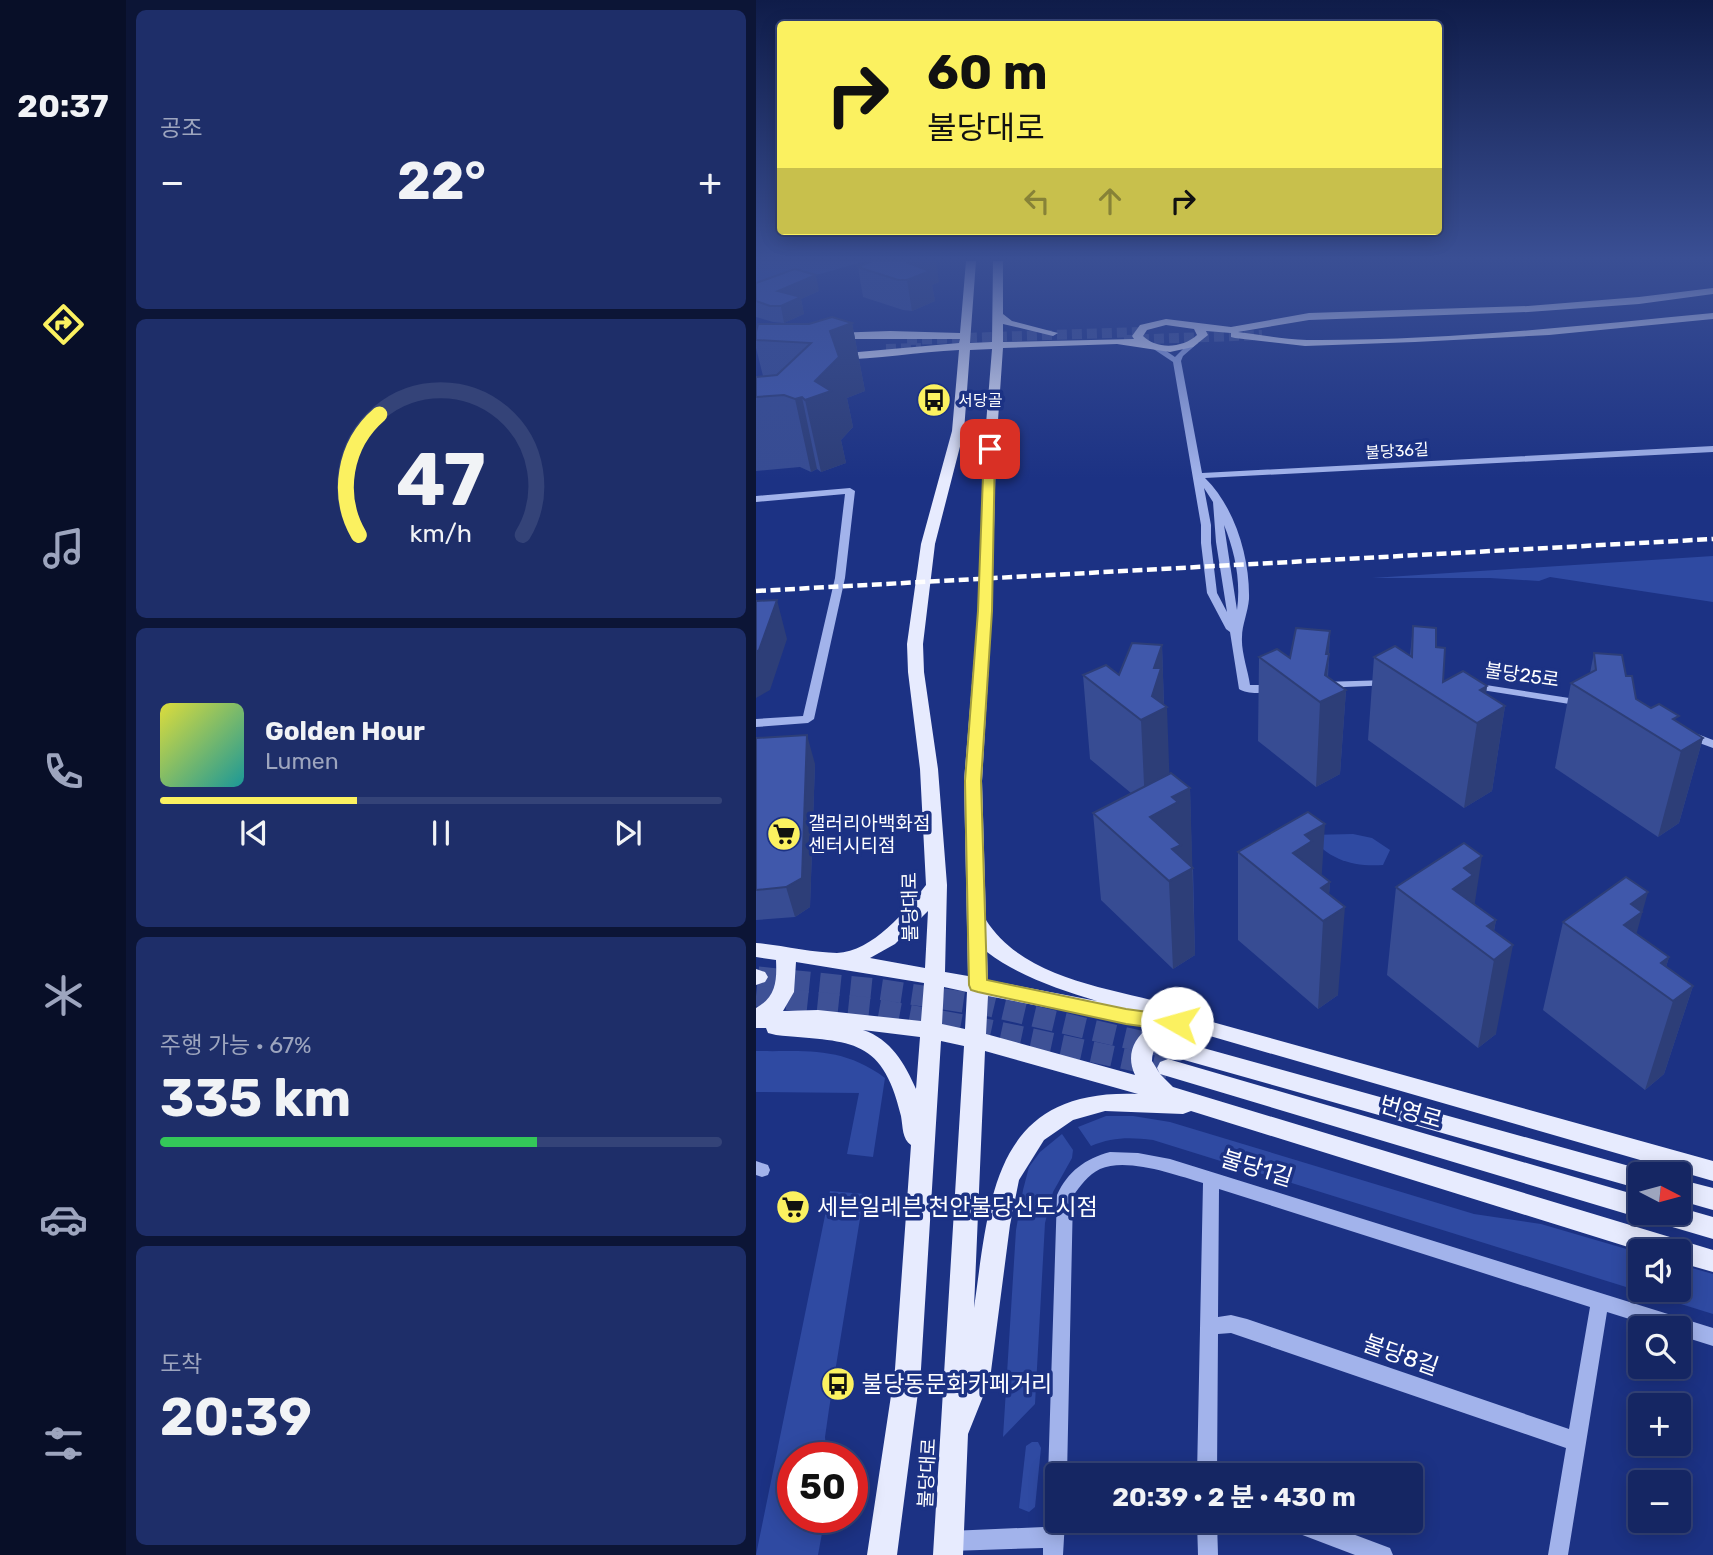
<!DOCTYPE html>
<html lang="ko">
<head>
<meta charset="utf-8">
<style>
  :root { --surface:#152663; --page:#1e2e69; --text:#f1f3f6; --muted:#9da5be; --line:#344378; --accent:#fbf160 }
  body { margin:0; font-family:Rubik,"Noto Sans KR",sans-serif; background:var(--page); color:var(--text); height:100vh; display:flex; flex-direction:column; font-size:26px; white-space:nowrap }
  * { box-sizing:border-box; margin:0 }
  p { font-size:23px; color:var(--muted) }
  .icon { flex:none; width:38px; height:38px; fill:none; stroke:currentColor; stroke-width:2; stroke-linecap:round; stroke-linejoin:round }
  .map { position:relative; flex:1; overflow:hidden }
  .drawer { display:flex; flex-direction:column; gap:10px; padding:10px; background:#0c1536; width:630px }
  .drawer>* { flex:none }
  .top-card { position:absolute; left:21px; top:21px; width:665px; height:214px; border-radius:7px; box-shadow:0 4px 18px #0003,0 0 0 2px var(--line); background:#fbf160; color:#111; overflow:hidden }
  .needle { width:46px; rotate:96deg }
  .tools { position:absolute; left:872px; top:1162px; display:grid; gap:14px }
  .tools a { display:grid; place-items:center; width:63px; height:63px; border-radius:7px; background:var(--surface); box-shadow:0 4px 18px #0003,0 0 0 2px var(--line); font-size:35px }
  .speed { position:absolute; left:21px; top:1442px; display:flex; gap:14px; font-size:35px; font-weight:700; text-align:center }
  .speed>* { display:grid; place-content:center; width:91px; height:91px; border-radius:50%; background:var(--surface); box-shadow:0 4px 18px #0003,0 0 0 2px var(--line); line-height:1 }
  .speed .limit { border:10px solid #d22; background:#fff; color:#111 }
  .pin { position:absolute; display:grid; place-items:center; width:60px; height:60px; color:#fff; margin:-30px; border-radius:14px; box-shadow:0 4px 10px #0006 }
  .me { position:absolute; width:77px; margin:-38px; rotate:277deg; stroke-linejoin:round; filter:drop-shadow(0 0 5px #0008) }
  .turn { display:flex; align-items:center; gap:24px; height:147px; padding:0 35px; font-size:32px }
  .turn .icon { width:91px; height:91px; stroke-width:2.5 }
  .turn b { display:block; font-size:49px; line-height:60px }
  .lanes { display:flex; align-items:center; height:66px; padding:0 35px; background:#0003; justify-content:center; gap:35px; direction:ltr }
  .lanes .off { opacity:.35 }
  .big { font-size:52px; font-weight:700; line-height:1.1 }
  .drawer .tile { flex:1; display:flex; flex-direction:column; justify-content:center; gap:10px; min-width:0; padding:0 24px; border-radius:10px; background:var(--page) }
  .drawer .dial { align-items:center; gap:0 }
  .dial svg { height:182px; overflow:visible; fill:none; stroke:var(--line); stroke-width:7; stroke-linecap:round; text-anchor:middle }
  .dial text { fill:var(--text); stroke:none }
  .song { display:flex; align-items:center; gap:21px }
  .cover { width:84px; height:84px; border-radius:10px; background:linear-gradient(135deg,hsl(60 70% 55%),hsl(180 70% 35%)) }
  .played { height:7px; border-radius:4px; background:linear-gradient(90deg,var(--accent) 35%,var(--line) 35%) }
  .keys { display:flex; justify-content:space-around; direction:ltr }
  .heat { display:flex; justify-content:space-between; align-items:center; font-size:38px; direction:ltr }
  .charge { height:10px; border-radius:5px; background:linear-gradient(90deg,#34c759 67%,var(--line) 0) }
  .trip { position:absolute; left:289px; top:1463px; width:378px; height:70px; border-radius:7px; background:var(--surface); box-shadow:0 4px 18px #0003,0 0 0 2px var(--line); font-weight:700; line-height:70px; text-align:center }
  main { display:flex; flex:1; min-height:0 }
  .dock { display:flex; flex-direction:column; width:126px; justify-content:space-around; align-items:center; background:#080f28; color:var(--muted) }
  .dock .icon { width:49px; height:49px }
  .dock .on { color:var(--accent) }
  .dock b { font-size:32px; color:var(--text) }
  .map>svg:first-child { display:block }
</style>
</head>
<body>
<main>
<nav class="dock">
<b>20:37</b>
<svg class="icon on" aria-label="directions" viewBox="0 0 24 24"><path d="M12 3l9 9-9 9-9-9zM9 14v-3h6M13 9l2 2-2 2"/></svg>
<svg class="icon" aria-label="music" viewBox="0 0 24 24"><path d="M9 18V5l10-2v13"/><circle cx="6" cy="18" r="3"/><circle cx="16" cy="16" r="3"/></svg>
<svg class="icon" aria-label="phone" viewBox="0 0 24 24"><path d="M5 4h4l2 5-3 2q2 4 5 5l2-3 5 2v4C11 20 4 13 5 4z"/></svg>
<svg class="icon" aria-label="climate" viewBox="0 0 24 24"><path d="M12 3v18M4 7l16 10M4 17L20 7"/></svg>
<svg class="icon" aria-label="car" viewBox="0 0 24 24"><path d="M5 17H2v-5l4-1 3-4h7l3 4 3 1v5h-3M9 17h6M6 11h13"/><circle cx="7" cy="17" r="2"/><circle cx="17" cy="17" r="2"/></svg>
<svg class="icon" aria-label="filters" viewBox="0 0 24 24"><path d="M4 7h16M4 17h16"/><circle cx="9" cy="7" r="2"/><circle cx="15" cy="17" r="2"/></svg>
</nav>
<section class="drawer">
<div class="tile"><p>공조</p>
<div class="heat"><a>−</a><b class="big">22°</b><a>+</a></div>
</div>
<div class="tile dial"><svg viewBox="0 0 100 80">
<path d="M14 69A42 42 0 1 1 86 69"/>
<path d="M14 69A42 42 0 0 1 23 16" stroke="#fbf160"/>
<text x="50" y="56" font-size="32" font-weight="700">47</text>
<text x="50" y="72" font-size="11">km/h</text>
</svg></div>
<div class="tile">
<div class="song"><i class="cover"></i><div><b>Golden Hour</b><p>Lumen</p></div></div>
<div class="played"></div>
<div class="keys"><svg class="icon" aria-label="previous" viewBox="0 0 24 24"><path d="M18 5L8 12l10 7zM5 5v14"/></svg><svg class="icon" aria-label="pause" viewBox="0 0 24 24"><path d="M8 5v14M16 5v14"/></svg><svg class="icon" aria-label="next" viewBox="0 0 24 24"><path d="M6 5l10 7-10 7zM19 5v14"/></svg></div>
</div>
<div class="tile"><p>주행 가능 · 67%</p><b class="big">335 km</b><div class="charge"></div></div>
<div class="tile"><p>도착</p><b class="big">20:39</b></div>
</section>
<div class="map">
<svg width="957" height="1555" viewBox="0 0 957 1555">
  <rect width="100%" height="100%" fill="#1c3284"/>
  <g fill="#2f4aa2">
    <polygon points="0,261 110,261 64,274 0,283"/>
    <polygon points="957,556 957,602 794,577 783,581 734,578 616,578"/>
    <path d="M597,834L616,838L634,850L627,865C597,867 572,860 554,835Z"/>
    <path d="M0,1051C50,1052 86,1046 129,1078L117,1157L91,1154L103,1093L0,1092Z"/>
    <path d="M350,1116H377L414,1122L718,1214L785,1224L884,1253V1290H922V1264L957,1274V1314L397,1140C374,1137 356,1137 335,1146L322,1127Z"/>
    <polygon points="306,1134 317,1150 316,1158 297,1192 289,1223 279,1404 247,1437 260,1230 267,1190 273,1167 284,1152"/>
    <polygon points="74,1191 108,1194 73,1409 69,1437 71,1458 37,1458 37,1517 69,1517 62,1555 0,1555"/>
    <polygon points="276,1442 282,1442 285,1448 279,1507 273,1512 263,1508 270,1446"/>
  </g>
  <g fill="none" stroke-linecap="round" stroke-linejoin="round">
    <g stroke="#3e5196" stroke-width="10" stroke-dasharray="10 5" stroke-linecap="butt">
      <polyline points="151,340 382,332"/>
      <polyline points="368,340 506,335"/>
      <polyline points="130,349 165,348"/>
    </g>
    <g stroke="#3e5196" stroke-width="21" stroke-dasharray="21 10" stroke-linecap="butt">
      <polyline points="2,977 121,989 234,1006 422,1050"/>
      <polyline points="0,996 114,1008 229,1029 412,1068"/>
    </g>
    <g fill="#a2b3eb" fill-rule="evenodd">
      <path d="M435,341L442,343L427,356L425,361L446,473L957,446V452L449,478C479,507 494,558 493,599C492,612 486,625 486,637C485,652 492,670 494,685H517L523,688C514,694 492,695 483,689L474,632L470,629L451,593L445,543V525L417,362L393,346L400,344L419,357ZM448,488L457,502L460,542L471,612L461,593L455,543V525ZM468,525C479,552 485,581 481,610Z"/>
      <polygon points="94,488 99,491 89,578 58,719 52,723 0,727 0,719 47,716 79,578 89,494 0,502 0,496"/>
      <polygon points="632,680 638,683 636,685 566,688 560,685 566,682"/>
      <polygon points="717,683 826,700 832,703 826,706 713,688 711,686"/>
      <polygon points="931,730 957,740 957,748 927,737 925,734"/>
      <path d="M354,1152L382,1153L414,1159L957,1328V1346L922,1335V1328H902L851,1312L812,1555H792L810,1448L475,1333L462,1334L461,1475H441L447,1183C420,1175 371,1157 344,1169C332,1175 324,1186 317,1196L311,1475H301V1521H309L307,1555H287V1548L194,1551L187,1548L184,1541L187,1534L194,1531L288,1527L292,1477L301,1195C312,1171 329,1159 354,1152ZM463,1189L834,1307L813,1429L491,1319L475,1315L462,1317Z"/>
      <polygon points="0,1161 12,1165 14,1170 12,1175 6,1177 0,1175"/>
      <polygon points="441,1521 461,1521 462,1555 442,1555"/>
      <polygon points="525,1521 562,1521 634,1548 637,1555 599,1555 528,1528"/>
    </g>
    <g fill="#e7ebfe" fill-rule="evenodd">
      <path d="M210,261H220L214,343L236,342L237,261H247V314L256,321L302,333L297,336L247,324V342L378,339L376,336L384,325L410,319L475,327L553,313L772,306L883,297L957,288V294L883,304L772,312L553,320L482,332C504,335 528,339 551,340C686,341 823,326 957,313V319L793,335L659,342L549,346L479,338L475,337V333L450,331L452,335L437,347L414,352L361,344L247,348L240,449L236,610L226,781L230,920C270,983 363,988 428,1009L431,1015L957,1161V1181L447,1034C425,1031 397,1033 396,1061L404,1074L401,1068L404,1062L412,1059L884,1196V1213H922V1207L957,1217V1239L896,1221L893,1213L884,1218L404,1074L417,1087L957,1250V1272L922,1262V1251H885L435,1111L427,1114L349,1111L317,1120L288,1140L263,1180L254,1225L234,1379L212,1434L207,1555H177L208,1046L185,1041L165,1369L141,1555H111L139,1369L155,1145C146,1139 147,1127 145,1116C126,1033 90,1043 20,1035L12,1033L10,1028H0V1008C20,997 21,981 20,960L0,957V943C24,945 58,953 81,953C116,952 151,910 170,885L164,769L152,672L151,644L165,544L196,431L203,350C162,352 121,359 80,360L74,357L80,354L203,343L204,339H76L71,336L76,333L134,331L204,333ZM410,325L438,329L441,335C427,348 401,350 387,336L391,330ZM236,349L228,449L222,610L208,781L212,976L189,972L191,885L182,769L168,672L167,644L179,544L208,431L214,350ZM172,911L169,968L114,958L139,944ZM231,952C264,977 302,989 341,1001L232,980ZM40,962L168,983L165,1021L62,1010L27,1011L38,992ZM188,987L211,992L209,1029L186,1024ZM232,996L393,1027C377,1039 370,1056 379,1075L230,1034ZM107,1030L164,1037L160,1089C149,1064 135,1039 107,1030ZM229,1051L382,1094C237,1088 234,1196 218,1308Z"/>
      <polygon points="0,969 9,972 12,977 9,982 0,985"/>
      <polygon points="422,1041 884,1169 894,1174 884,1174 884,1189 414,1056 411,1050 414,1044"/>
      <polygon points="922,1179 957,1188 957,1210 922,1200"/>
    </g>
    <polyline stroke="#fff" stroke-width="4.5" stroke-dasharray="10 4.5" stroke-linecap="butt" points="0,591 957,539"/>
  </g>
  <g fill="#374c93">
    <polygon points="102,267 183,282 176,285 179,301 156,311 147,310 107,297"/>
    <polygon points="0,283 63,291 45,299 48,314 28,323 17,322 0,317"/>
    <polygon points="96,323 109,391 91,398 97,427 85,440 90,463 65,472 61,469 55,472 44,467 0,471 0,377 7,376 0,348 0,332"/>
    <polygon points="657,626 680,647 687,682 731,686 730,694 749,706 736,791 708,808 612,740 618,657 654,656"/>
    <polygon points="574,631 572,677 590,690 584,774 560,787 502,741 503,657 534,658"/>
    <polygon points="406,645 408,705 413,774 434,788 436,867 437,868 439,955 417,969 345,900 337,813 375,793 334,759 327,675 363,675"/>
    <polygon points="838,653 870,676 880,699 947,738 923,823 902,837 799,768 815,683 834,673"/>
    <polygon points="0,738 59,764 54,907 39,917 0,920"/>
    <polygon points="482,852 566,876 574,882 573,894 582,995 562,1009 482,940"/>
    <polygon points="640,887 719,904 740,920 738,931 740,1034 722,1048 631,975"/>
    <polygon points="807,922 880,934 913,957 910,967 937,986 908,1074 889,1090 787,1010"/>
  </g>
  <g fill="#2d3e78">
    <polygon points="157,261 180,261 183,282 176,285 179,301 156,311 151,280 152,263"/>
    <polygon points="60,275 63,291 45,299 48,314 28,323 22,291"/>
    <polygon points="96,323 109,391 91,398 97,427 85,440 90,463 65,472 49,400 59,381 74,331"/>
    <polygon points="46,397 61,469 55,472 39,399"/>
    <polygon points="21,600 31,639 14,690 0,698 0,652"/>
    <polygon points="574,631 570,699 590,690 584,774 560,787 564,702"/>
    <polygon points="406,645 408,708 411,707 414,792 389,805 385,720 396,696 398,668"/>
    <polygon points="731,686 726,719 749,706 736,791 708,808 721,723 724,690"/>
    <polygon points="51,735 59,764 54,907 39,917 30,887"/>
    <polygon points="947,738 923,823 902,837 925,751"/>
    <polygon points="434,788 439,955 417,969 413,881 394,817 416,797"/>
    <polygon points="569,824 565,887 574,882 571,918 589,907 582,995 562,1009 567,921 537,853 549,835"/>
    <polygon points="726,856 713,941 697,889 708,868"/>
    <polygon points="892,892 871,968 868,925 875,904"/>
    <polygon points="740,920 733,956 731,926"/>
    <polygon points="757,945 740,1034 722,1048 738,960"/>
    <polygon points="913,957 903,991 905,963"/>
    <polygon points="937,986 908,1074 889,1090 917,1001"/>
  </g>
  <g fill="#4058ab" stroke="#2d3e78" stroke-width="2">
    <polygon points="116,261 157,261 152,263 174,271 151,280 142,280 102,267"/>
    <polygon points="39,269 60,275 22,291 45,297 25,306 14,306 0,301 0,283 33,271"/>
    <polygon points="76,317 96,323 74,331 83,357 59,381 75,391 49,400 46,397 39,399 28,395 0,397 0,377 21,375 55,343 0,340 0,332 2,324 53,324"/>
    <polygon points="21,600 3,650 0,652 0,601"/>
    <polygon points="657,626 680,628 680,647 689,648 687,682 707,671 731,686 724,690 749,706 721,723 618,657 639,646 656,657"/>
    <polygon points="540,628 574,631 570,654 573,654 569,675 590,690 564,702 503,657 521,649 534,658"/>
    <polygon points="376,643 406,645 398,668 405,668 396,696 411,707 385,720 327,675 350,665 363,675"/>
    <polygon points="838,653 866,655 870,676 876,676 880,699 895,708 903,704 923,716 917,719 947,738 925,751 815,683 840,670"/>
    <polygon points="51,735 46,878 30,887 0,890 0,738"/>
    <polygon points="415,773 434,788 416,797 422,802 394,817 425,845 416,849 437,868 413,881 337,813"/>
    <polygon points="552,812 569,824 549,835 556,841 537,853 574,882 565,888 589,907 567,921 482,852"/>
    <polygon points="708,843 726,856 708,868 717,875 697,889 740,920 731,926 757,945 738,960 640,887"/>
    <polygon points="870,877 892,892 875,904 886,912 868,925 913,957 905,963 937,986 917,1001 807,922"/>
  </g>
  <linearGradient id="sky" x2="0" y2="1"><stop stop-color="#0f1c49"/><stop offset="0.54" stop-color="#3a4f94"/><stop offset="1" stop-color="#3a4f94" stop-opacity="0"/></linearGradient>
  <rect width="957" height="479" fill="url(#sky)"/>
  <polygon fill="#fbf160" stroke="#a39d3e" stroke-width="2" points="234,446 239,449 236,611 225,781 231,980 370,1009 421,1016 428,1018 431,1023 428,1029 421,1031 370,1024 222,992 215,990 213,985 209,781 222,611 228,449"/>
  <defs>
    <g id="bus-disc" transform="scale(1.75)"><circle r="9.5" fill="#fbf160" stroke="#1c3284"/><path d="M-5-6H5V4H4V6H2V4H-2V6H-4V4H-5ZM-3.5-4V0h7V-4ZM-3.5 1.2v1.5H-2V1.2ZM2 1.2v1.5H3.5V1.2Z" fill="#111"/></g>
    <g id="supermarket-disc" transform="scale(1.75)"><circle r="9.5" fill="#fbf160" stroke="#1c3284"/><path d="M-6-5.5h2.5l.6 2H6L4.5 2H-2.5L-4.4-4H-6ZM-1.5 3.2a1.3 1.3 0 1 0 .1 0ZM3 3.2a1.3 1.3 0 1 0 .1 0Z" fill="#111"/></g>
  </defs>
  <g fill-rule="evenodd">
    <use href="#bus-disc" x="178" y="400"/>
    <use href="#supermarket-disc" x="28" y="834"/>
    <use href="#supermarket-disc" x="37" y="1207"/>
    <use href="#bus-disc" x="82" y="1384"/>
  </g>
  <g text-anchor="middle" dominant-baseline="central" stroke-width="7" stroke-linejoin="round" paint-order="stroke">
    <g font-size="16" fill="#fff" stroke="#1c3284" text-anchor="start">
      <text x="202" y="400">서당골</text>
    </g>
    <g font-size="16" fill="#fff" stroke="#1c3284">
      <text transform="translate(641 451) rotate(-3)">불당36길</text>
    </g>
    <g font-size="19" fill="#fff" stroke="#1c3284">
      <text transform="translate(766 675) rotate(8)">불당25로</text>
      <text transform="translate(154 907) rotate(-91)">불당대로</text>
      <text transform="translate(171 1473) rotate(-87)">불당대로</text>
    </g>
    <g font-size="19" fill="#fff" stroke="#1c3284" text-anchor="start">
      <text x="52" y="823">갤러리아백화점<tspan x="52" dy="22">센터시티점</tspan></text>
    </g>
    <g font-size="23" fill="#fff" stroke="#1c3284">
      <text transform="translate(655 1112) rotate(16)">번영로</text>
      <text transform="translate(501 1168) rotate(17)">불당1길</text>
      <text transform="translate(645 1355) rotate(19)">불당8길</text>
    </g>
    <g font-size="23" fill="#fff" stroke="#1c3284" text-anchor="start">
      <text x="61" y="1207">세븐일레븐 천안불당신도시점</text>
      <text x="106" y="1384">불당동문화카페거리</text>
    </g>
  </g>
</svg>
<div class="tools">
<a><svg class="needle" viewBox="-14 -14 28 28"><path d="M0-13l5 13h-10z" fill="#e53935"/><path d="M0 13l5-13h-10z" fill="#9da5be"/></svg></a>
<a><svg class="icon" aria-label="sound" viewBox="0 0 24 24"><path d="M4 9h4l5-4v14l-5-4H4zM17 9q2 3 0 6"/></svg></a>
<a><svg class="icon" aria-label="search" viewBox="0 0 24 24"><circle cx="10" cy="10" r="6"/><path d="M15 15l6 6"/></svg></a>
<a>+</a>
<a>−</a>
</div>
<div class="speed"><div class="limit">50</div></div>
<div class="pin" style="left:234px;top:449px;background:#d93025"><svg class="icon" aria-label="arrive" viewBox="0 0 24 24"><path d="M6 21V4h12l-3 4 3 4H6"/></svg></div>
<svg class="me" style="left:421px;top:1023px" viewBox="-20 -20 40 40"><circle r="19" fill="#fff"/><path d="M0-13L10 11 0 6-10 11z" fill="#fbf160"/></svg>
<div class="trip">20:39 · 2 분 · 430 m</div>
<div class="top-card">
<div class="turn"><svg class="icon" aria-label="right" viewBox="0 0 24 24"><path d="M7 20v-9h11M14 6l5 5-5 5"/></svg><div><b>60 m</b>불당대로</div></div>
<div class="lanes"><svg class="icon off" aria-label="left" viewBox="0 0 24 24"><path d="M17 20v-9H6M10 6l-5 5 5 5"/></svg><svg class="icon off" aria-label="ahead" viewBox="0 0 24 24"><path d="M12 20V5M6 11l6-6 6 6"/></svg><svg class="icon" aria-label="right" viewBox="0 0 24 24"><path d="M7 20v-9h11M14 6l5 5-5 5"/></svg></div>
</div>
</div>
</main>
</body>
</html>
